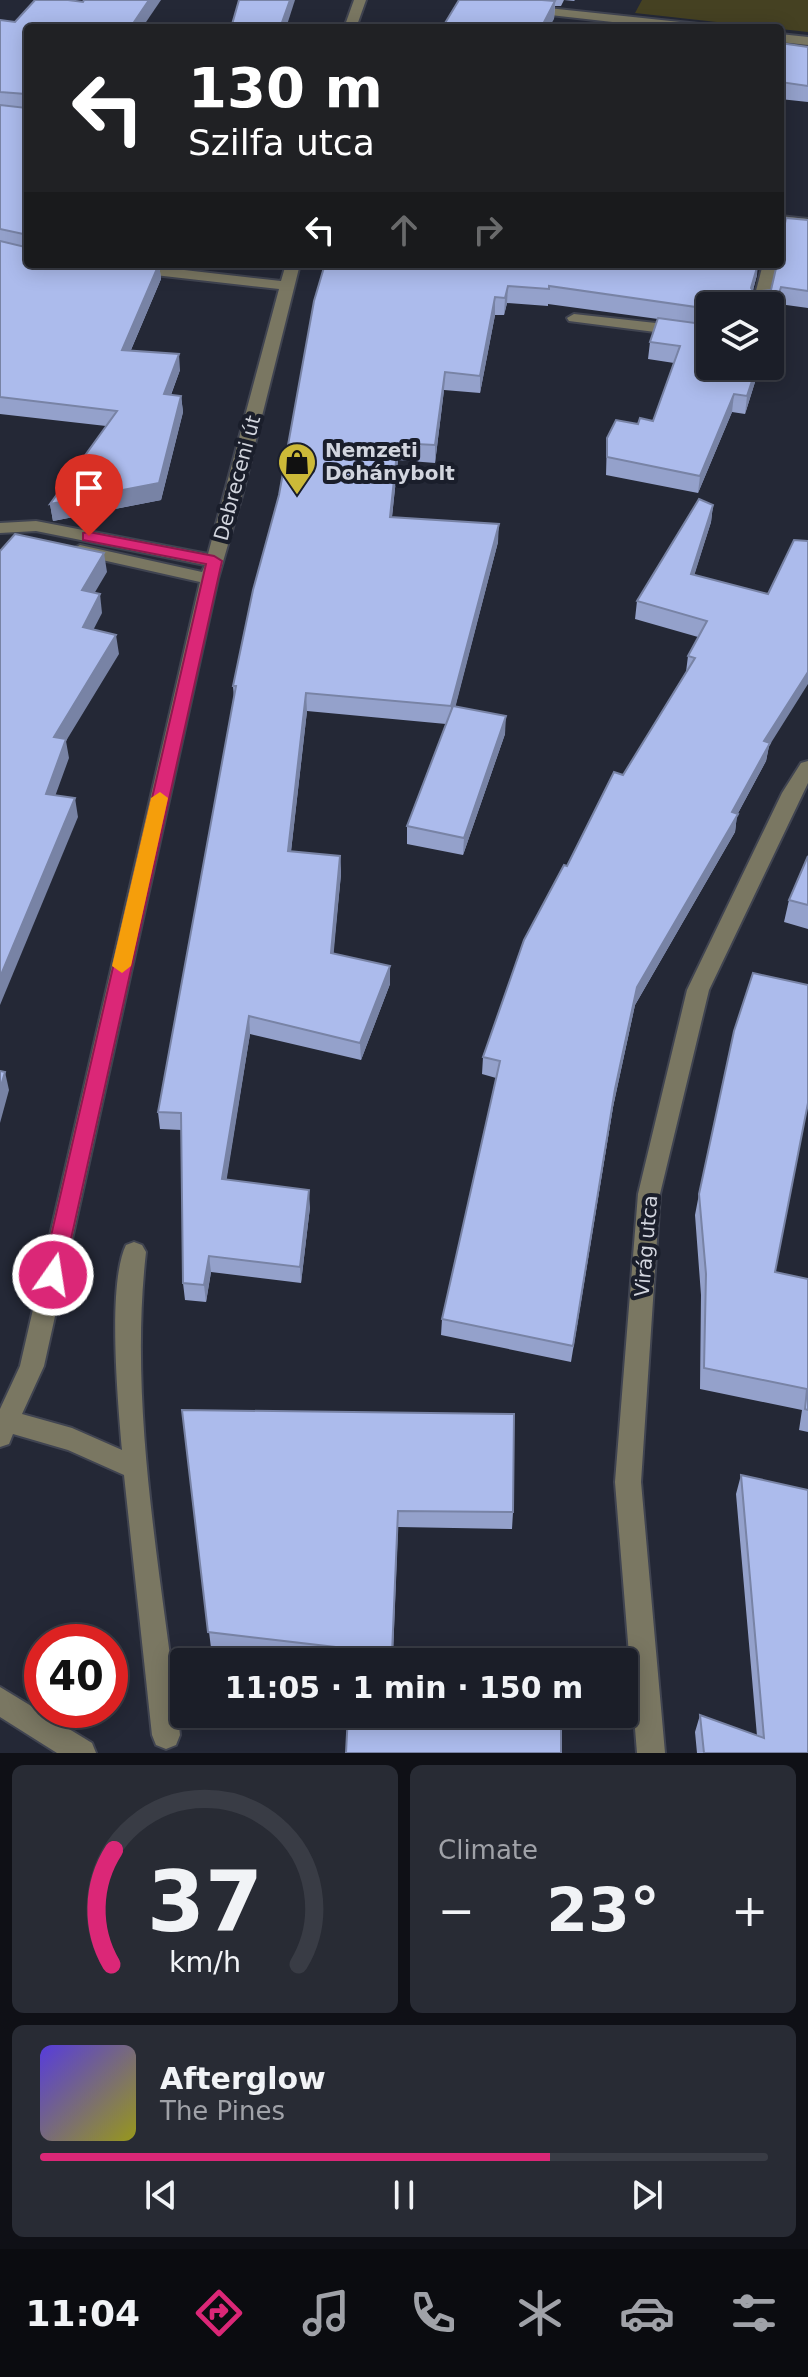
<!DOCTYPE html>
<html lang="en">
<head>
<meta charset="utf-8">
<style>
  :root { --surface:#1b1e28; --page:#282b34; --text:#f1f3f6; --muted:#a0a2a8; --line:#393c45; --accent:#db2777 }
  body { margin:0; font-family:"DejaVu Sans",sans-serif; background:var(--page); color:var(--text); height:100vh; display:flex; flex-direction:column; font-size:30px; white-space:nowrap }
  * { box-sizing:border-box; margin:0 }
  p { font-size:26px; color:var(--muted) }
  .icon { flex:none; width:44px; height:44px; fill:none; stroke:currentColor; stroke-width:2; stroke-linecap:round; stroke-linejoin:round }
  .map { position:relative; height:1753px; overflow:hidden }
  .drawer { display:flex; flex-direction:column; gap:12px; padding:12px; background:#0f1016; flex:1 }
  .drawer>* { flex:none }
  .banner { position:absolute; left:24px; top:24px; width:760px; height:244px; border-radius:8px; box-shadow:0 4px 20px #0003,0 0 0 2px var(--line); background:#202124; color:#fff; overflow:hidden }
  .fabs { position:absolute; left:696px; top:292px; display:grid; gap:16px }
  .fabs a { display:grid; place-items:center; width:88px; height:88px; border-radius:8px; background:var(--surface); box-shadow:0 4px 20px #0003,0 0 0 2px var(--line); font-size:40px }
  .speed { position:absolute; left:24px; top:1624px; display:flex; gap:16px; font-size:40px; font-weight:700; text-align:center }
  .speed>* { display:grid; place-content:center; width:104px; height:104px; border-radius:50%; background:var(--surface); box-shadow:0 4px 20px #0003,0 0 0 2px var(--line); line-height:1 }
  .speed .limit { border:12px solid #d22; background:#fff; color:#111 }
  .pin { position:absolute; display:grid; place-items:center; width:68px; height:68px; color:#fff; margin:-82px -34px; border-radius:50% 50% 50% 0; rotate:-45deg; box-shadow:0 0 8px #0007 }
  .pin .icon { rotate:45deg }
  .me { position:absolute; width:88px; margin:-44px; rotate:13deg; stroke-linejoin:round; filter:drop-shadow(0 0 6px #0008) }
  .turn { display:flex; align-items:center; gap:28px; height:168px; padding:0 32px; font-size:36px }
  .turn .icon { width:104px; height:104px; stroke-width:2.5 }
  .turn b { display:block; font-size:56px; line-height:68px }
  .lanes { display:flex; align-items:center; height:76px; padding:0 32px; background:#0003; justify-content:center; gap:40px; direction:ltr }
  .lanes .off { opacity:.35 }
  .big { font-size:60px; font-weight:600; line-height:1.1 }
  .drawer .card { flex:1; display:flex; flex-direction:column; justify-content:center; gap:12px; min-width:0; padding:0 28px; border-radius:12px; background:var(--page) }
  .drawer .dial { align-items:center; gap:0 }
  .dial svg { height:208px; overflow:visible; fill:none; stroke:var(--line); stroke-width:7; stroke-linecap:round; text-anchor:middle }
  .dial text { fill:var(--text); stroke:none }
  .song { display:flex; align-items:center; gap:24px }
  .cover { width:96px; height:96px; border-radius:12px; background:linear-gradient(135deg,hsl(250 70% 55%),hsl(60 70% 35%)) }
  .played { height:8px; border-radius:4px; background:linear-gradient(90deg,var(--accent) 70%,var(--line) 70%) }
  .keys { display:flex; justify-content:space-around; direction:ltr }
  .heat { display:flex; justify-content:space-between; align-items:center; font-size:44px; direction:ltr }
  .drawer .tiles { flex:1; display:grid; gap:12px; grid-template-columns:1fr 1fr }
  .card:last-child { grid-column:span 2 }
  .trip { position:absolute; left:170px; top:1648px; width:468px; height:80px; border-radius:8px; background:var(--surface); box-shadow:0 4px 20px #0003,0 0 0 2px var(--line); font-weight:600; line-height:80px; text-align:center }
  .tabs { display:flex; height:128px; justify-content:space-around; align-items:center; background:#0b0c10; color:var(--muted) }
  .tabs .icon { width:56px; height:56px }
  .tabs .current { color:var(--accent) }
  .tabs b { font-size:36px; color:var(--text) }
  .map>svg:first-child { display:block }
</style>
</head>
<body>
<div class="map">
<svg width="808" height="1753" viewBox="0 0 808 1753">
  <rect width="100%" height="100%" fill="#242836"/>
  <polygon fill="#454122" points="642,0 808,0 808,32 635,13"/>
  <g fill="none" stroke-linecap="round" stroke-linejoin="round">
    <g stroke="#404451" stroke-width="4">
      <g id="minor">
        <polygon points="354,0 366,0 356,28 344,28"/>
        <polygon points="473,0 699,24 705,28 666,28 496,9"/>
        <polygon points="780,34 808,37 808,45 780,42"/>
        <polygon points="780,216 808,219 808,227 780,224"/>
        <path d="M86,264H132L281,281L286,264H300L242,496L218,579L44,1366L22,1414L72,1428L122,1450C118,1403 107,1284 126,1245L134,1242L142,1245L146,1252C128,1410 162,1577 180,1735L176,1745L166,1749L156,1745L152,1735L124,1475L68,1450L13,1434L9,1444L0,1447V1409L20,1366L200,582L80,555L71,550L80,545L202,572L205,565L36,531L0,533V523L36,521L208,554L279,289L93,268Z"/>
        <polygon points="763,264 777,264 766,306 752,306"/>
        <polygon points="574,314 710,329 710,339 569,321 567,318"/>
        <polygon points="808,761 808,783 709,990 660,1194 641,1482 665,1753 637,1753 615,1482 638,1194 687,990 782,793 801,763"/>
        <polygon points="0,1687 92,1743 96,1753 57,1753 0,1717"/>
      </g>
    </g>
    <use href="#minor" fill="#7a7762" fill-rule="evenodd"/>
  </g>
  <g fill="#94a1cb">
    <polygon points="161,0 28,28 28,264 167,264 159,264 161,279 131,350 180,370 171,395 181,396 183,412 161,500 53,521 50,504 106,426 0,414 0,20 15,22 83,2"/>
    <polygon points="459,0 575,0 574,1 564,0 561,6 555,6 554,19"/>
    <polygon points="780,43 808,47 808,102 780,99"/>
    <polygon points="808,220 808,308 779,304 770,332 770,306 710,306 710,366 760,366 745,414 732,412 698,493 606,475 607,438 638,424 653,421 674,363 648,359 650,342 658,319 548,304 548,306 507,303 504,315 495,315 480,393 444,390 435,463 398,460 392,517 498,542 455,707 505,734 463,855 407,844 407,826 446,724 307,711 291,851 340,856 341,874 333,954 390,984 361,1060 250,1034 226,1180 310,1207 301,1283 211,1272 206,1302 185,1300 183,1283 182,1130 160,1129 158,1112 234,698 233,686 279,495 325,264 757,275 753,290 754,292 771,290"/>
    <polygon points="713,505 711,522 694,575 768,594 769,746 766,761 737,815 735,832 635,1005 613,1107 571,1362 441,1335 442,1319 496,1078 482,1074 483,1057 567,866 686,672 688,656 698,637 635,619 637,601"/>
    <polygon points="808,856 808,929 784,922 789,900"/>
    <polygon points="699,1194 775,1272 808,1279 808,1432 799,1430 802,1410 700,1389 701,1295 695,1215"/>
    <polygon points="182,1410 513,1512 512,1529 398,1527 393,1654 429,1662 333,1662 211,1648"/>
    <polygon points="741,1475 808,1753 697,1753 695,1732 700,1715 757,1736 736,1494"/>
  </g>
  <g fill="#7883a5">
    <polygon points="149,0 161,0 142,28 130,28"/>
    <polygon points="290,0 295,0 286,28 280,28"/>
    <polygon points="555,1 554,19 549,28 541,28"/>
    <polygon points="159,264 161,279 124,366 122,350"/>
    <polygon points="758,264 757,275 749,305 751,288"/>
    <polygon points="508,286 507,303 504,315 505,298"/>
    <polygon points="781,287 779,304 770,332 770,323"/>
    <polygon points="495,297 495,315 480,393 480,376"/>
    <polygon points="179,354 180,370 165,410 164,394"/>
    <polygon points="757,366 760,366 745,414 747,396"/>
    <polygon points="445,372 444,390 435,463 435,445"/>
    <polygon points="734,394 732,412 698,493 700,476"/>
    <polygon points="181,396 183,412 161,500 53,521 50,504"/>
    <polygon points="398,443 398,460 390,535 390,517"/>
    <polygon points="713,505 711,522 689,592 691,574"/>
    <polygon points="499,524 498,542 451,724 451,706"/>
    <polygon points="104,553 107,572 85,609 82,590"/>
    <polygon points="100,594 102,613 85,646 83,627"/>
    <polygon points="116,635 119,654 66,741 69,758 49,813 46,794 54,737"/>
    <polygon points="808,672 808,684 769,746 766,761 737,815 735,832 635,1005 613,1107 571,1362 615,1089 637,987 732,812 764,741"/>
    <polygon points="306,693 307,711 289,869 288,851"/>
    <polygon points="506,716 505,734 463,855 464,838"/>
    <polygon points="75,798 78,817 0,1005 0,977"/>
    <polygon points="340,856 341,874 332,971 331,953"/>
    <polygon points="390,966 390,984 361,1060 360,1043"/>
    <polygon points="249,1016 250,1034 224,1196 222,1179"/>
    <polygon points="5,1072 9,1090 0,1123 0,1089"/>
    <polygon points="309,1190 310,1207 301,1283 300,1267"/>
    <polygon points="209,1256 211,1272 206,1302 204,1285"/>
  </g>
  <g fill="#acbbec" stroke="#7883a5" stroke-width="2">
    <polygon points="35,0 68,0 83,2 84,0 149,0 130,28 28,28 28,96 26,94 0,92 0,20 15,22"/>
    <polygon points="239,0 290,0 280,28 231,28"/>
    <polygon points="459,0 542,0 555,1 541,28 442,28"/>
    <polygon points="780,43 808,47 808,86 780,82"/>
    <polygon points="28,100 28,235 0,229 0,105 26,108"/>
    <polygon points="786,218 808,220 808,291 781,287 770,323 770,306 710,306 710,309 549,286 549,289 508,286 505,298 495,297 480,376 445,372 435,445 398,443 390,517 499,524 451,706 306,693 288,851 340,856 331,953 390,966 360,1043 249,1016 222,1179 309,1190 300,1267 209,1256 204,1285 183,1283 181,1113 158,1112 236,686 233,686 253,590 279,495 314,301 325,264 758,264 751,288 754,292 771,290 777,264 780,264 780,249"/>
    <polygon points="0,241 25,247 28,245 28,264 159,264 122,350 179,354 164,394 181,396 159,483 50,504 117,411 0,397"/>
    <polygon points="658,318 710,325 710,366 757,366 747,396 734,394 700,476 607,457 607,438 616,420 638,424 640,418 653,421 680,346 650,342"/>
    <polygon points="699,499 713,505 691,574 768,594 794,540 808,541 808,672 764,741 770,743 732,812 738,814 637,987 615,1089 573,1346 442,1319 500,1061 483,1057 524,940 564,865 567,866 614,772 623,775 695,658 688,656 707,621 637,601"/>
    <polygon points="15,534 104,553 82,590 100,594 83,627 116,635 54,737 66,739 46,794 75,798 0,977 0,551"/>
    <polygon points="453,706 506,716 464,838 407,826"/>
    <polygon points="808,856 808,905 789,900"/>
    <polygon points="753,973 808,985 808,1103 775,1272 808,1279 808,1410 805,1409 807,1389 704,1368 706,1274 699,1194 734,1031"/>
    <polygon points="0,1071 5,1072 0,1089"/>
    <polygon points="182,1410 514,1414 513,1512 398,1511 392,1654 429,1662 351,1662 352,1649 208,1632"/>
    <polygon points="741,1475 808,1490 808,1753 704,1753 700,1715 764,1738"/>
    <polygon points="348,1714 561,1714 561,1753 346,1753"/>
  </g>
  <polygon fill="#db2777" stroke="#8e194d" stroke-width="2" points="89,532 214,556 222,561 63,1275 60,1282 53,1284 45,1282 42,1275 206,564 83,540 83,533"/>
  <polygon fill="#f59e0b" points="160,792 168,798 131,966 122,973 112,966 151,798"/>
  <defs>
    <g id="shop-pin" transform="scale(2)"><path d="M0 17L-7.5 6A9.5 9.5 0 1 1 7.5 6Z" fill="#ccb938" stroke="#1a1e2b"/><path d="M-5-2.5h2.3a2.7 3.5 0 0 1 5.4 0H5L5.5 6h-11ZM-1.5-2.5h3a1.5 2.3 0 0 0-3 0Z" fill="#111"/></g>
  </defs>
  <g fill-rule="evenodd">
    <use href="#shop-pin" x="297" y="462"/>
  </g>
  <g text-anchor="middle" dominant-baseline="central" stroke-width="8" stroke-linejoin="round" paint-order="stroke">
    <g font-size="20" font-weight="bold" fill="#d2d5de" stroke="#1a1e2b" text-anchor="start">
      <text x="325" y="450">Nemzeti<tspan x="325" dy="23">Dohánybolt</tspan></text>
    </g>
    <g font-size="20" fill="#d2d5de" stroke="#1a1e2b">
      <text transform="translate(237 478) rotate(-75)">Debreceni út</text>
      <text transform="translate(646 1246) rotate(-85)">Virág utca</text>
    </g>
  </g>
</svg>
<div class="fabs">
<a><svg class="icon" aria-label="layers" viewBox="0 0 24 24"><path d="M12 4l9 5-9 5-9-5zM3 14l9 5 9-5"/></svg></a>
</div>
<div class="speed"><div class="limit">40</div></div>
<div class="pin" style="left:89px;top:536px;background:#d93025"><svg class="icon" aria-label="arrive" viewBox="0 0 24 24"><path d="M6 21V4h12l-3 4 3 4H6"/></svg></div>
<svg class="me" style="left:53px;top:1275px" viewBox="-20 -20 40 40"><circle r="17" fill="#db2777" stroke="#fff" stroke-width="3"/><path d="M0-11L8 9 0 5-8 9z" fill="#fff"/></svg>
<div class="trip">11:05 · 1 min · 150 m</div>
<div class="banner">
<div class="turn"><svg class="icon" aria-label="left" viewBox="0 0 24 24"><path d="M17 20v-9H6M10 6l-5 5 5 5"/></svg><div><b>130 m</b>Szilfa utca</div></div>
<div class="lanes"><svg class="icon" aria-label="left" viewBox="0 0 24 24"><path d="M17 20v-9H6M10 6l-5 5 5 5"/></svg><svg class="icon off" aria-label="ahead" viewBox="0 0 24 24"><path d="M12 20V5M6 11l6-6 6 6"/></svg><svg class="icon off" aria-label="right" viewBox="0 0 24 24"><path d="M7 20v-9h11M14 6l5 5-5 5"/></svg></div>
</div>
</div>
<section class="drawer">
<div class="tiles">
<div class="card dial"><svg viewBox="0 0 100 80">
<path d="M14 69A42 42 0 1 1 86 69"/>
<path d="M14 69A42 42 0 0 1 15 25" stroke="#db2777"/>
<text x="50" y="56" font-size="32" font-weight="700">37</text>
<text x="50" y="72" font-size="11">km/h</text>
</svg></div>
<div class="card"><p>Climate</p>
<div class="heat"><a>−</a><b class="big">23°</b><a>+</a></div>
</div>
<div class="card">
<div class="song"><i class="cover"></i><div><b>Afterglow</b><p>The Pines</p></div></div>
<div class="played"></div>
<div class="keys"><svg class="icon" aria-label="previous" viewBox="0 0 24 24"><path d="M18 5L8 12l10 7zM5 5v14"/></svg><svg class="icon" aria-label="pause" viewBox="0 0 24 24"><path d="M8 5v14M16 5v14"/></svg><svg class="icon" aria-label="next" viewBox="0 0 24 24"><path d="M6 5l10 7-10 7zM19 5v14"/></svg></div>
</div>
</div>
</section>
<nav class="tabs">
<b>11:04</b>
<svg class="icon current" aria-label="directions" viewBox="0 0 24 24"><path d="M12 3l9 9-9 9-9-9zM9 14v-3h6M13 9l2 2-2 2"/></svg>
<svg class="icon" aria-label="music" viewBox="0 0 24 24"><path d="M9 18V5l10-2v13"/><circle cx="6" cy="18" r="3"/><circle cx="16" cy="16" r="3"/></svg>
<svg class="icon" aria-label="phone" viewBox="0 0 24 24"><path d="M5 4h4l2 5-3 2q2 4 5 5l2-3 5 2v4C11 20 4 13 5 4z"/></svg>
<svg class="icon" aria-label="climate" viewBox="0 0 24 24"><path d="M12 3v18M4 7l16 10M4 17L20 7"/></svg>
<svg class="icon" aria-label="car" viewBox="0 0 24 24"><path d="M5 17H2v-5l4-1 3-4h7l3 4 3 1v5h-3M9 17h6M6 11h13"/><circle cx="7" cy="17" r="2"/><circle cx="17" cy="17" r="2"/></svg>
<svg class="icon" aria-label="filters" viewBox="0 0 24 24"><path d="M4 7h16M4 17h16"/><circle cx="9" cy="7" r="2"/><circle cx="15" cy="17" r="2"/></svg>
</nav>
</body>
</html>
